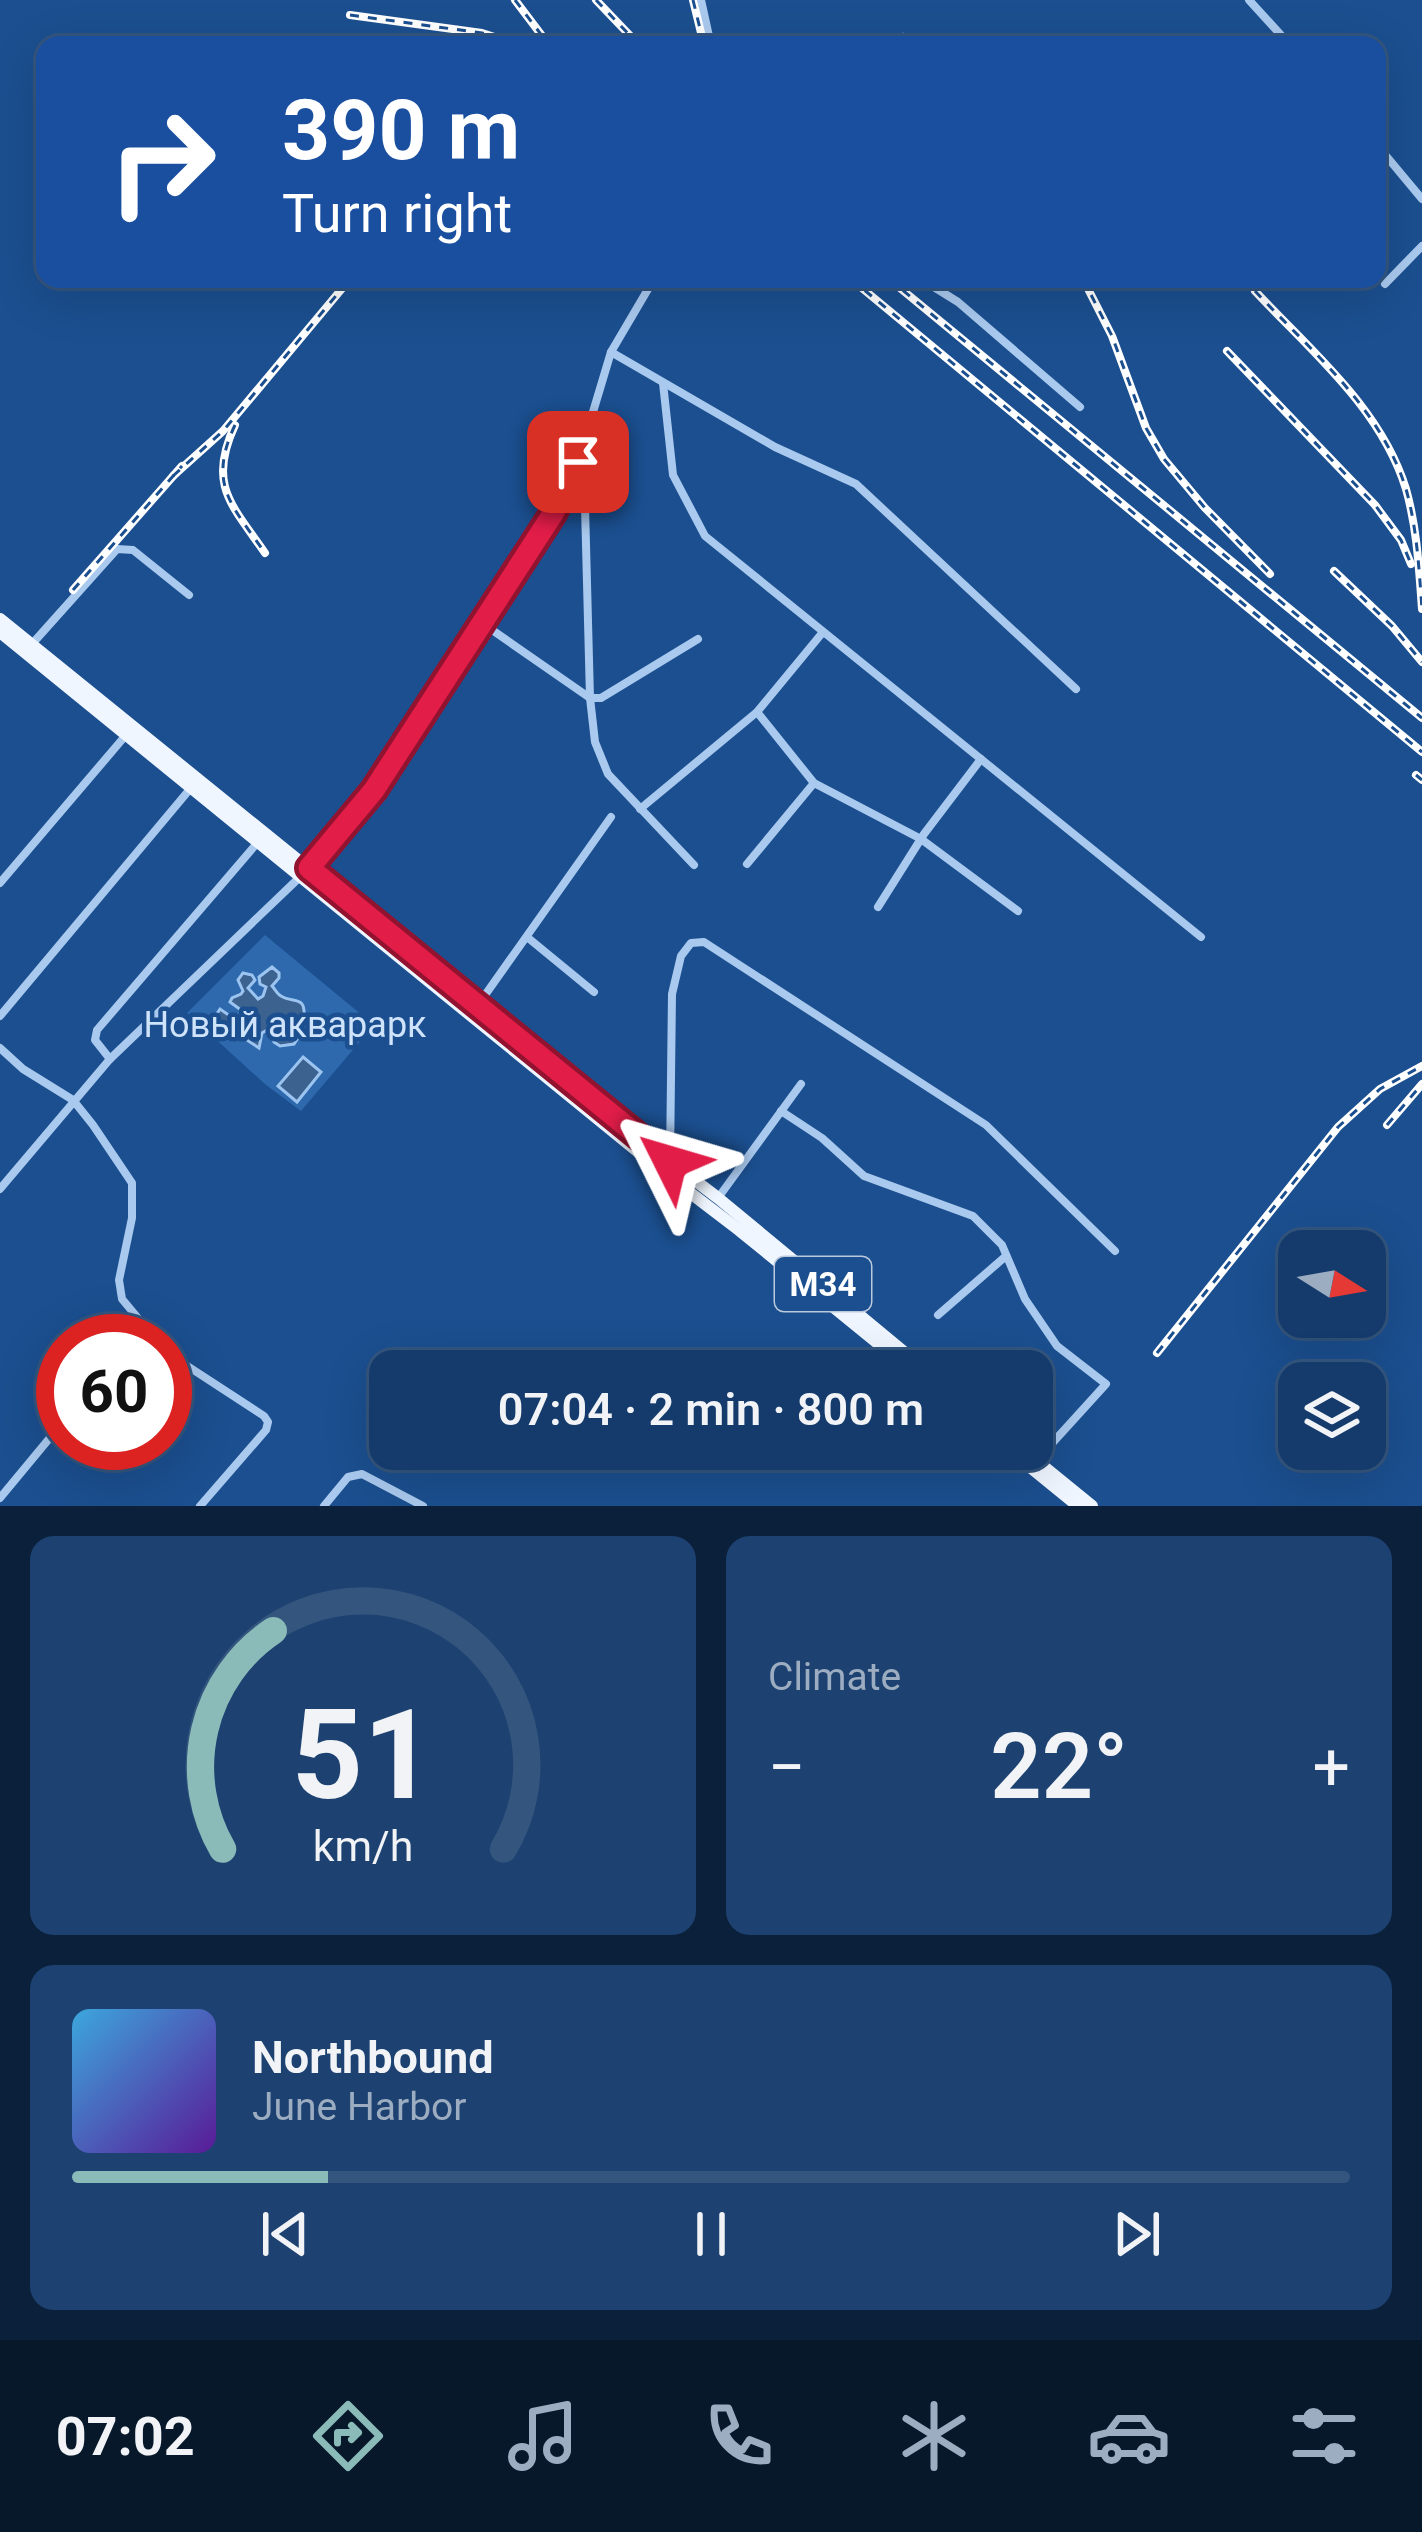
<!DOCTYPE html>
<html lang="en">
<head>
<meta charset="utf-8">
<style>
  :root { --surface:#143b6b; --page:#1d4271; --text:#f1f3f6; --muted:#9dadc1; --line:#33557e; --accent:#8bbbb9 }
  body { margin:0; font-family:Roboto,sans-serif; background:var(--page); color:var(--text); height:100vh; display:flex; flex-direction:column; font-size:45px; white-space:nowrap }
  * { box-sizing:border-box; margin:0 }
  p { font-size:39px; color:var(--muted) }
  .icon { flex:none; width:66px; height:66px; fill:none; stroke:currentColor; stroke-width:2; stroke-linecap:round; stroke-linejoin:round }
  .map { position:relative; height:1506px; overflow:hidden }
  .drawer { display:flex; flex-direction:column; gap:30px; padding:30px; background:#0b203b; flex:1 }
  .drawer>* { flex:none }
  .banner { position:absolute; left:36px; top:36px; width:1350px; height:252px; border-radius:24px; box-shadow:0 12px 48px #0002,0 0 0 3px var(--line); background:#1a4fa0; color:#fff; overflow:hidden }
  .needle { width:78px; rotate:101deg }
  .controls { position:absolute; left:1278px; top:1230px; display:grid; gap:24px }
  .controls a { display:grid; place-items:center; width:108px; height:108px; border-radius:24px; background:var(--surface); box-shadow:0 12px 48px #0002,0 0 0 3px var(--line); font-size:60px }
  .speed { position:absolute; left:36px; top:1314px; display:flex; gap:24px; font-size:60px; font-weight:700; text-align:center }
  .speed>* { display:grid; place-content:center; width:156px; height:156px; border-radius:50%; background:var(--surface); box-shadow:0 12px 48px #0002,0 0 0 3px var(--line); line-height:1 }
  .speed .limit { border:18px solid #d22; background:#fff; color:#111 }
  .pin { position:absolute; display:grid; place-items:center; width:102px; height:102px; color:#fff; margin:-51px; border-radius:24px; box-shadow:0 6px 18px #0006 }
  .me { position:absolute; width:132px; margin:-66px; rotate:310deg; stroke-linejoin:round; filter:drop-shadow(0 0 9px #0008) }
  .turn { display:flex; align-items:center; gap:42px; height:252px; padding:0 48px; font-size:54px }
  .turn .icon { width:156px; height:156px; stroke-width:2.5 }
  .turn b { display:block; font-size:84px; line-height:102px }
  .big { font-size:90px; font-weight:600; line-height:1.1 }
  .drawer .card { flex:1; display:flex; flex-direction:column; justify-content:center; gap:18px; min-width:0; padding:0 42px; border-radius:24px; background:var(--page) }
  .drawer .dial { align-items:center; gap:0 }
  .dial svg { height:312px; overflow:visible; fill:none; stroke:var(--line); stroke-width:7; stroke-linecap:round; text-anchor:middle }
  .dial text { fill:var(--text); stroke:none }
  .song { display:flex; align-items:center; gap:36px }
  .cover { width:144px; height:144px; border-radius:18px; background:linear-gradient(135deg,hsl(200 70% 55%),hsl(270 70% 35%)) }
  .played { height:12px; border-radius:6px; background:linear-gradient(90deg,var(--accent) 20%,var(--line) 20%) }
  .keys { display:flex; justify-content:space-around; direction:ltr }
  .heat { display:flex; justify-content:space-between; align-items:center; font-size:66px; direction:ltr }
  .drawer .tiles { flex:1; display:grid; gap:30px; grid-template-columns:1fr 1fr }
  .card:last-child { grid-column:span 2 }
  .trip { position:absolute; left:369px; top:1350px; width:684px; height:120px; border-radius:24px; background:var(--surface); box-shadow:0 12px 48px #0002,0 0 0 3px var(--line); font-weight:600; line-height:120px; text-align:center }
  .menu { display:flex; height:192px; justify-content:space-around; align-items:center; background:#08182b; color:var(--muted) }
  .menu .icon { width:84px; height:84px }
  .menu .selected { color:var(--accent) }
  .menu b { font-size:54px; color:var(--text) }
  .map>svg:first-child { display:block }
</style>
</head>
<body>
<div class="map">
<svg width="1422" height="1506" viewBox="0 0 1422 1506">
  <rect width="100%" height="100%" fill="#1b4f8f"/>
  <polygon fill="#2e69ad" points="265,935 374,1025 301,1111 266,1085 187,1013"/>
  <g fill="#3c6290" stroke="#9cc4f0" stroke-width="3">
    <path d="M272,967L279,973V978L272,986C275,989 277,994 281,996C294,1004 306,994 304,1019L298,1022L300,1035L294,1044L280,1046L274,1042L272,1033L267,1030L262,1033L259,1048L247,1040V1032L236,1027L232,1031L223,1033L214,1018L220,1009L230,1016L241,1014V1010L230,1002L232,998L241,994L243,991L238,980L243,973L252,975L255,980L248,988L258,999L263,996L266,987L260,984L259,977Z"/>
    <polygon points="303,1057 321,1072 297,1102 278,1086"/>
  </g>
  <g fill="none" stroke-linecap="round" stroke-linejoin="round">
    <g stroke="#a9c9ee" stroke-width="8">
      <polyline points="701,0 711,45"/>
      <polyline points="1249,0 1290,45"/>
      <polyline points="1377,145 1422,199"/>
      <polyline points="921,279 958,302 1080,407"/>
      <polyline points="1385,284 1422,246"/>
      <polyline points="611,352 775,447 856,484 1076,689"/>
      <polyline points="663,383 673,475 705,536 1201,937"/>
      <polyline points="578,464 585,506 590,698 595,742 608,774 694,865"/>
      <polyline points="482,623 590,698 601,698 698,639"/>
      <polyline points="32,644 117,549 133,550 189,595"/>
      <polyline points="757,712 814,783 921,839 1018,911"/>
      <polyline points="640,809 757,712 823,632"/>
      <polyline points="747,864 814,783"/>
      <polyline points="0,883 126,735"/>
      <polyline points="878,907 924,834 981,759"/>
      <polyline points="527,937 594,992"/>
      <polyline points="478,1005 611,817"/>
      <polyline points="0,1016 190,789"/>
      <polyline points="0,1048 23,1069 73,1100 93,1125 132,1183 132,1218 119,1280 122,1299 157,1341"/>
      <polyline points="110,1059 95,1040 97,1030 258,842"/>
      <polyline points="781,1111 822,1138 864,1176 973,1216 1002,1245 1025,1299 1057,1346 1106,1384 1036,1461"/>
      <polyline points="670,1161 672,994 681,956 691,943 704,942 986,1125 1115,1251"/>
      <polyline points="0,1189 110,1059 301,876 374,790 554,512 578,462 611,352 654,279"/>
      <polyline points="718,1198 801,1084"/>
      <polyline points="938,1315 1006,1256"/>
      <polyline points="129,1341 142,1325"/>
      <polyline points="165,1349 172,1356 264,1416 268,1422 266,1430 200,1506"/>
      <polyline points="0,1498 63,1422"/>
      <polyline points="324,1506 348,1477 362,1474 423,1506"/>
    </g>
    <g stroke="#f0f6ff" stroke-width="12">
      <polyline points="0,619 671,1162 718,1198 927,1371"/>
      <polyline points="0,632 663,1172 739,1230 912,1371"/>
      <polyline points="1008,1449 1078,1506"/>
      <polyline points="1022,1449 1092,1506"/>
    </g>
    <g stroke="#fff" stroke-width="8">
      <g id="rail">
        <polyline points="515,0 549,45"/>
        <polyline points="596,0 639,45"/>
        <polyline points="693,0 704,45"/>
        <polyline points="350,15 482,33 520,45"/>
        <polyline points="903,37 909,45"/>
        <polyline points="851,279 1422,752"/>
        <polyline points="889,279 1422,718"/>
        <polyline points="1083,279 1112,336 1146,428 1164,459 1205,508 1270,574"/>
        <path d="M1255,291C1311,351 1381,408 1406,489C1417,528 1419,569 1422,609"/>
        <polyline points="1227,351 1375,505 1401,540 1411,564"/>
        <path d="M235,425C207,485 232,505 265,553"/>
        <polyline points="173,476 223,431 350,279"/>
        <polyline points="1334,571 1392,626 1422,662"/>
        <polyline points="73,590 182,466"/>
        <polyline points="1416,775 1422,780"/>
        <polyline points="1387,1125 1422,1084"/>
        <polyline points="1157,1353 1338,1127 1380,1089 1422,1066"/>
      </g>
    </g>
    <use href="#rail" stroke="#1b4f8f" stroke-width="3" stroke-dasharray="9" stroke-linecap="butt"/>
  </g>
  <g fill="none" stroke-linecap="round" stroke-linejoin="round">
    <g stroke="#92132f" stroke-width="30">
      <polyline id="route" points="578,462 554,512 374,790 309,868 670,1162"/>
    </g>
    <use href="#route" stroke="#e11d48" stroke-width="21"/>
  </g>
  <g text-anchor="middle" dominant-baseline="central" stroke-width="9" stroke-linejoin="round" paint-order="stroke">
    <rect fill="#1b4f8f" stroke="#bbcadd" stroke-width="3" x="775" y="1257" width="96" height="54" rx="9"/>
    <g font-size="33" font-weight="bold" fill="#fff">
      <text x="823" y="1284">M34</text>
    </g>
    <g font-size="36" fill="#cfe3fa" stroke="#1b4f8f">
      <text x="285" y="1025">Новый акварарк</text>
    </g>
  </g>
</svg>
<div class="controls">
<a><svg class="needle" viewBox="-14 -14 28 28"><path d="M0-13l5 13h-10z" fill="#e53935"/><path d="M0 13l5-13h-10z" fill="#9dadc1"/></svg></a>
<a><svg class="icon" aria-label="layers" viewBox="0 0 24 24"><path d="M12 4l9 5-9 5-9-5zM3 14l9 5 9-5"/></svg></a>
</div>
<div class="speed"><div class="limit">60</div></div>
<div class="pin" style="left:578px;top:462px;background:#d93025"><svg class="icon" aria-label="arrive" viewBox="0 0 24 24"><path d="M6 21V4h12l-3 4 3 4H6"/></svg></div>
<svg class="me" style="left:670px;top:1162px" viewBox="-20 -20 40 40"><path d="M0-17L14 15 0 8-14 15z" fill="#e11d48" stroke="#fff" stroke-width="4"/></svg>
<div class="trip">07:04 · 2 min · 800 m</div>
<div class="banner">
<div class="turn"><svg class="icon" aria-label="right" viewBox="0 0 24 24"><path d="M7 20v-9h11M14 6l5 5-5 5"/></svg><div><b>390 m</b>Turn right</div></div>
</div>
</div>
<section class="drawer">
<div class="tiles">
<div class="card dial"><svg viewBox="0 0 100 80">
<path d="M14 69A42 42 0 1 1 86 69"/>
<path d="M14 69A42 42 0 0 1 27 13" stroke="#8bbbb9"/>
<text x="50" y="56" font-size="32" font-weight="700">51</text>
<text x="50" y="72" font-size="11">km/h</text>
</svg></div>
<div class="card"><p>Climate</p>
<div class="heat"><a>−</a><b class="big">22°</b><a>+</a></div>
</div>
<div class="card">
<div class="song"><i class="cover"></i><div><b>Northbound</b><p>June Harbor</p></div></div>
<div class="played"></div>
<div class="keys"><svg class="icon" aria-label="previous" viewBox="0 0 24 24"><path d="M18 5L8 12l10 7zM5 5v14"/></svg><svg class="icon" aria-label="pause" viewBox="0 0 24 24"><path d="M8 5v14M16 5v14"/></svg><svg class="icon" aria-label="next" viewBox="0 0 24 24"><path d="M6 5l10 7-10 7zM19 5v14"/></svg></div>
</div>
</div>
</section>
<nav class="menu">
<b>07:02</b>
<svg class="icon selected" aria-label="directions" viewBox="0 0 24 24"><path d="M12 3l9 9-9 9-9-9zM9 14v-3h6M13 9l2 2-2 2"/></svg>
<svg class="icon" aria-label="music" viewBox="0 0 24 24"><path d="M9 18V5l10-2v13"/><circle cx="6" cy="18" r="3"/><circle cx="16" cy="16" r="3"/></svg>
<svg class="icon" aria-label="phone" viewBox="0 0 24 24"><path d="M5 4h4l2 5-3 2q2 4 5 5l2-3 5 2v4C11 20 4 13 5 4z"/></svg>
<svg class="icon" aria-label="climate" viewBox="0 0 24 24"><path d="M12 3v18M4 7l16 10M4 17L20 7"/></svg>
<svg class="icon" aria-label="car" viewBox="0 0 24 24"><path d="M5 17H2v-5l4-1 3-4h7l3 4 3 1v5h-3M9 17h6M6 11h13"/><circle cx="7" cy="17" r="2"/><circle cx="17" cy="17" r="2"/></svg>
<svg class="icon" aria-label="filters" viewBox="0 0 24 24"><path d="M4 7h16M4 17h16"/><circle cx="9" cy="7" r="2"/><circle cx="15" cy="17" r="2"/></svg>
</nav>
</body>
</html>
